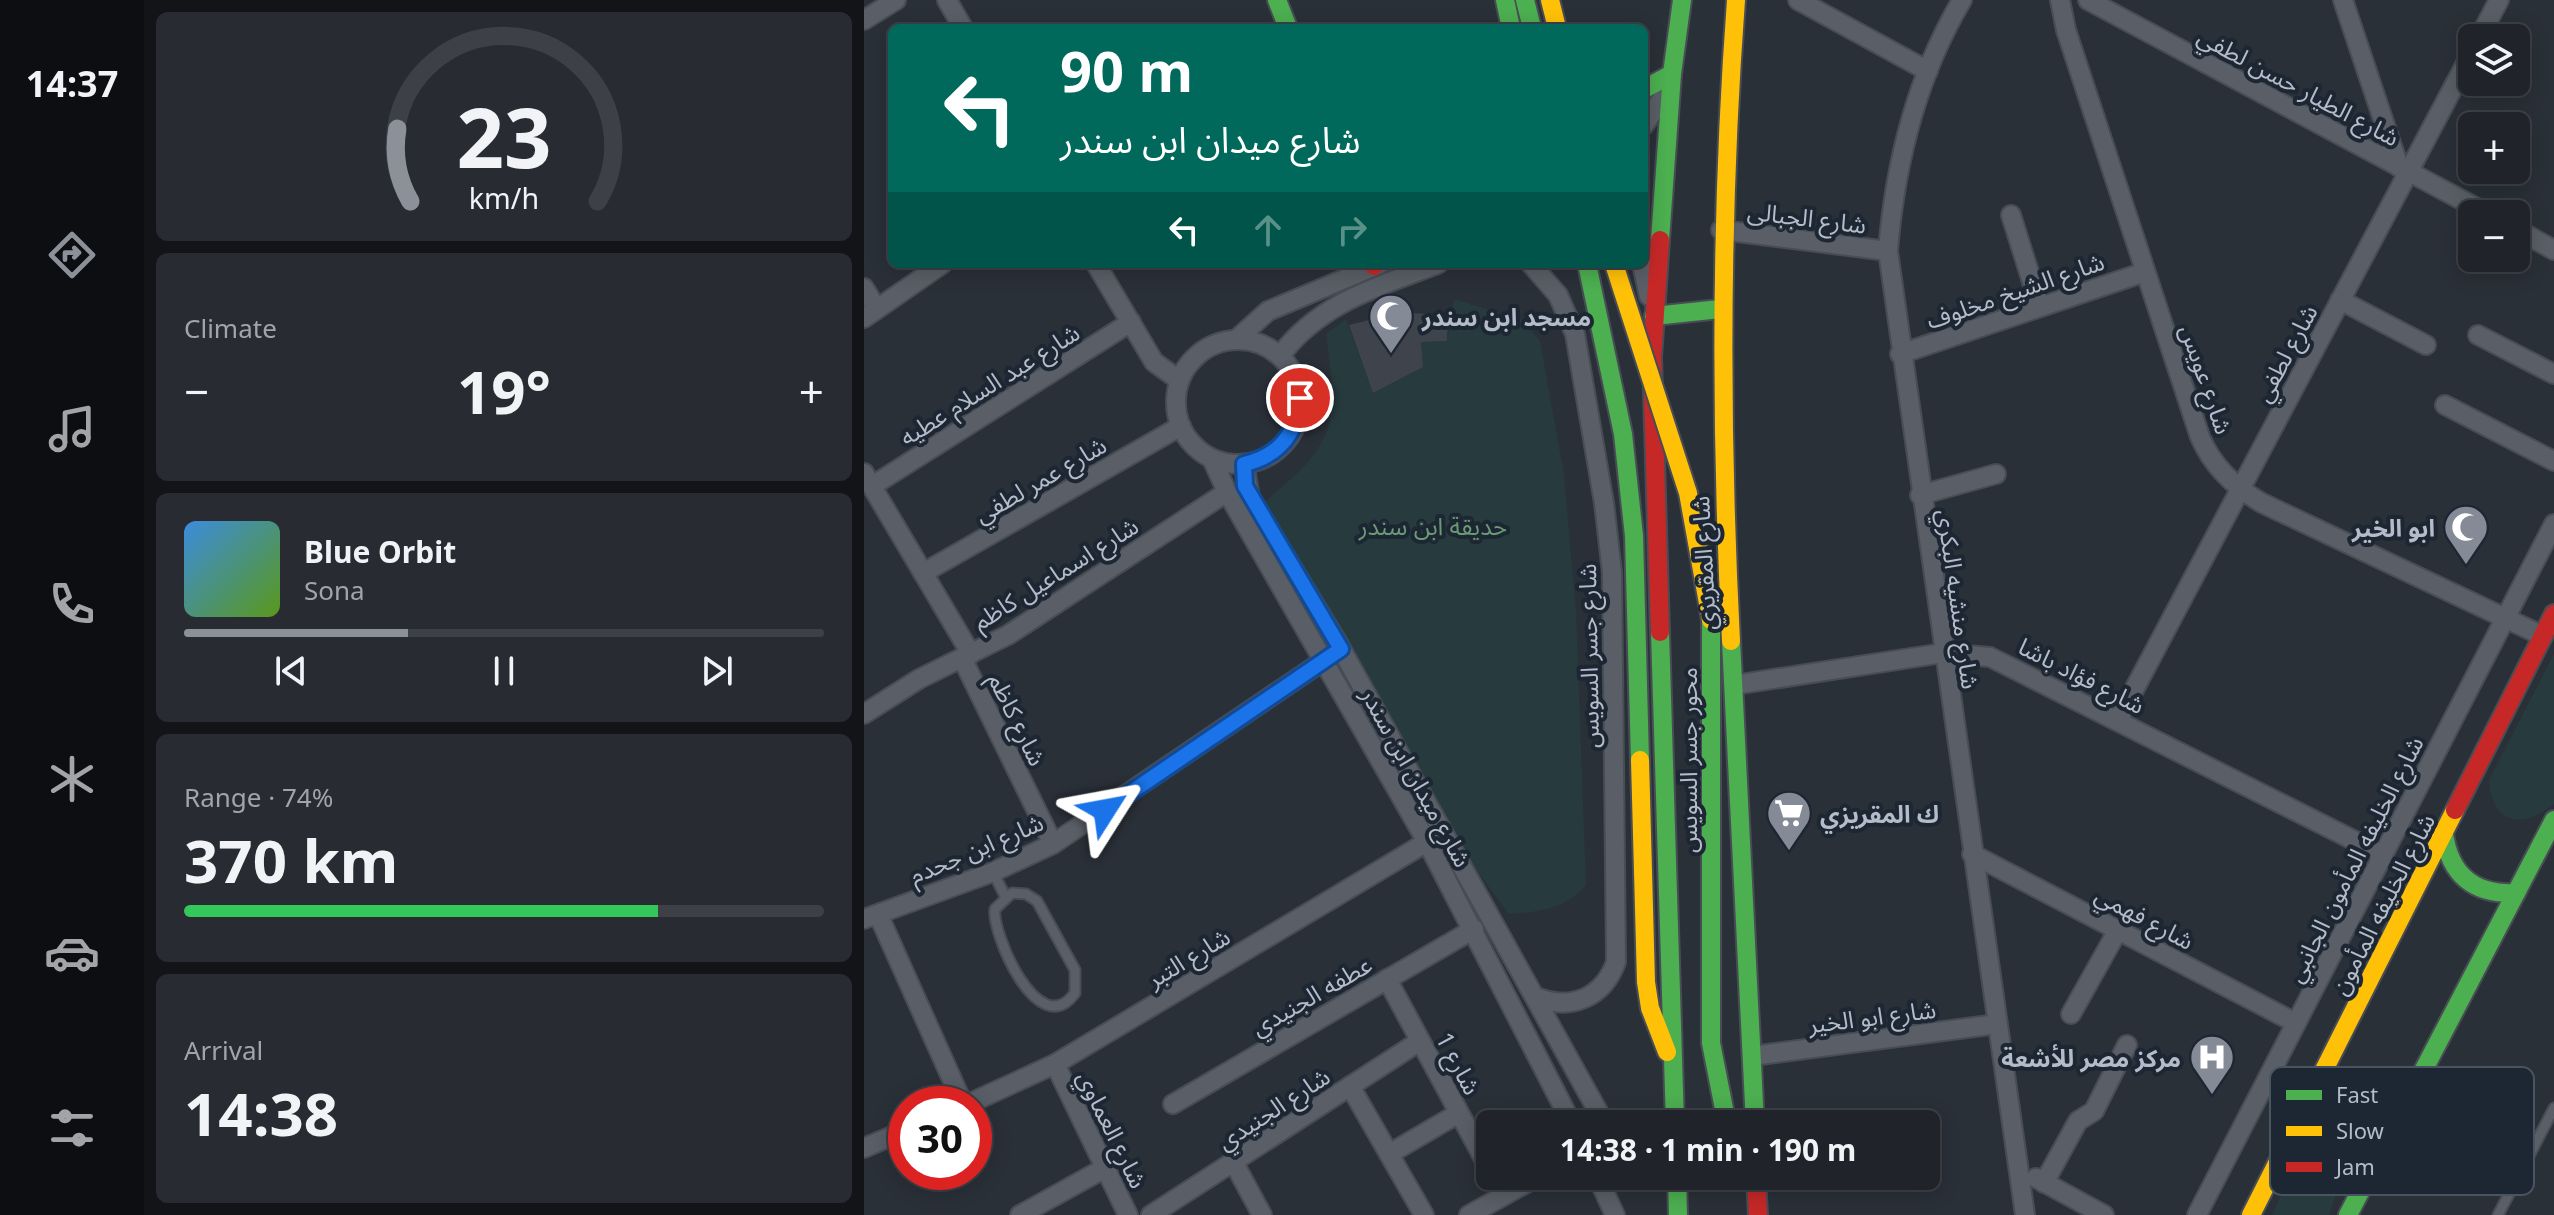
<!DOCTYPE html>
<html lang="en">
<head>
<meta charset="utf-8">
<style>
  :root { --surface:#20242a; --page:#282c32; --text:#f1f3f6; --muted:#a2a4a8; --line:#3d4147; --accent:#8c9099 }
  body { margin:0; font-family:"Noto Sans","Noto Sans Arabic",sans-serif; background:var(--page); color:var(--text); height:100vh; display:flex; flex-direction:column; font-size:30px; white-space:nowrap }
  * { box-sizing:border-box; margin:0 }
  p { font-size:26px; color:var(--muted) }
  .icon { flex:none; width:44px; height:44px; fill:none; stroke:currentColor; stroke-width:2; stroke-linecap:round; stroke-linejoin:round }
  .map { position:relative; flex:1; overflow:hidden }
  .panel { display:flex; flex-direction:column; gap:12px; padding:12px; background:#121417; width:720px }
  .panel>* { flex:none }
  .top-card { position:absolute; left:24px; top:24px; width:760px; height:244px; border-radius:12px; box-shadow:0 4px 20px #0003,0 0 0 2px var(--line); background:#00695c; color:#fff; overflow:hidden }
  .tools { position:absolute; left:1594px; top:24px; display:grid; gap:16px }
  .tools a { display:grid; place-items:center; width:72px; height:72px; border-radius:12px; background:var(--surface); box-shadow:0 4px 20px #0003,0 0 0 2px var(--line); font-size:40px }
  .speed { position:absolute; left:24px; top:1086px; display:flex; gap:16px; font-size:40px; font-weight:700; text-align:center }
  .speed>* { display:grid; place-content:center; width:104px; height:104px; border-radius:50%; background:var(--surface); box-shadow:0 4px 20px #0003,0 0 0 2px var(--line); line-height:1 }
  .speed .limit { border:12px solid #d22; background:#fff; color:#111 }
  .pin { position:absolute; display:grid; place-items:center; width:68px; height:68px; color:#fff; margin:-34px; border:4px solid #fff; border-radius:50%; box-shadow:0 2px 8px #0007 }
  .me { position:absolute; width:88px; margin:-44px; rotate:56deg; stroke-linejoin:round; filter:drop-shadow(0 0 6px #0008) }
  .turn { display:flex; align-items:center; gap:28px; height:168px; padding:0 40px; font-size:36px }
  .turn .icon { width:104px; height:104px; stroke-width:2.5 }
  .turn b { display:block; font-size:56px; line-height:68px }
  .lanes { display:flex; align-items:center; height:76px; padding:0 40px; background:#0003; justify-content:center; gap:40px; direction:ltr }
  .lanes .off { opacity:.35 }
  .big { font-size:60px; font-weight:700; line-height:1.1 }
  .panel .tile { flex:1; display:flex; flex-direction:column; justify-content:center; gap:12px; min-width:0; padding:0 28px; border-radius:12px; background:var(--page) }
  .panel .dial { align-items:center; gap:0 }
  .dial svg { height:208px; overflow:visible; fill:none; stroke:var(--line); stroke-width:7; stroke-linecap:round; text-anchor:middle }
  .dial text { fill:var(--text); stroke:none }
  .song { display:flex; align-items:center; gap:24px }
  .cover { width:96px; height:96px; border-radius:12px; background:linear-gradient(135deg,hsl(210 70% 55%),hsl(90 70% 35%)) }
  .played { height:8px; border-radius:4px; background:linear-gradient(90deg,var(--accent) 35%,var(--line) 35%) }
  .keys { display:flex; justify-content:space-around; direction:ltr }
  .heat { display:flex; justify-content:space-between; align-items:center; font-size:44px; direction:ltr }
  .charge { height:12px; border-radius:6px; background:linear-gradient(90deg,#34c759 74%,var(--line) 0) }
  .trip { position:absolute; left:612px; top:1110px; width:464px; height:80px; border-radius:12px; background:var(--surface); box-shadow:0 4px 20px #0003,0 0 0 2px var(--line); font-weight:700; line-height:80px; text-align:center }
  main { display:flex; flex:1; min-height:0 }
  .tab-bar { display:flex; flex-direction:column; width:144px; justify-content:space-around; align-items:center; background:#0d0e11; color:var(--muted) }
  .tab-bar .icon { width:56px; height:56px }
  .tab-bar .active { color:var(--accent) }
  .tab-bar b { font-size:36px; color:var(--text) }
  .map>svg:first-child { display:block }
</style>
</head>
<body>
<main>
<nav class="tab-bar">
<b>14:37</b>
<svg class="icon active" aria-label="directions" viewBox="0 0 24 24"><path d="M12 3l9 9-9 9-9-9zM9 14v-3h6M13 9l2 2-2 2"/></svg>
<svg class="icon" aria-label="music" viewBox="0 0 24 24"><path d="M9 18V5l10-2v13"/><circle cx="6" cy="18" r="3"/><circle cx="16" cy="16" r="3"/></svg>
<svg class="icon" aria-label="phone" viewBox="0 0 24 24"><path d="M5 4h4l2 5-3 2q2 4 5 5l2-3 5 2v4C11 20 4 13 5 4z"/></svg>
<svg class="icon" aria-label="climate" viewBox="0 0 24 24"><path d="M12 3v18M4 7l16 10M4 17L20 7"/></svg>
<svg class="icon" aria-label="car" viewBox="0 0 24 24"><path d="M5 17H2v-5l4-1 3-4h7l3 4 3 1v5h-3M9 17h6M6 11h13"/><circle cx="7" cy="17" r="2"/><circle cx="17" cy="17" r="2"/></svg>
<svg class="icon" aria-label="filters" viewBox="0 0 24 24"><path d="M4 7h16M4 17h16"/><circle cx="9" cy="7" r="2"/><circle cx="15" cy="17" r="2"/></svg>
</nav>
<section class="panel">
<div class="tile dial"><svg viewBox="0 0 100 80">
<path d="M14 69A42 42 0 1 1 86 69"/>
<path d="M14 69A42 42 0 0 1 9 41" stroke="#8c9099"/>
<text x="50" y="56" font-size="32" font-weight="700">23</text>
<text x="50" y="72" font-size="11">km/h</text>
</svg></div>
<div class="tile"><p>Climate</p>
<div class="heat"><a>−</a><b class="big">19°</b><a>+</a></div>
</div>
<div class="tile">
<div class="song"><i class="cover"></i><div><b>Blue Orbit</b><p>Sona</p></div></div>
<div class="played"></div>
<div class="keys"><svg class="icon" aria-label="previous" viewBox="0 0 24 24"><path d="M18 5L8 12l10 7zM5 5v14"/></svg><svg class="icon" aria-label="pause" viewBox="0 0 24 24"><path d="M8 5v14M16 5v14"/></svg><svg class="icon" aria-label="next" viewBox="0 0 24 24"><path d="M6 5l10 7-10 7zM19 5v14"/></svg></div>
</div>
<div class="tile"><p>Range · 74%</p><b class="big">370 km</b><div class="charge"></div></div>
<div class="tile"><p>Arrival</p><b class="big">14:38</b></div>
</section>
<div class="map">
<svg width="1690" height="1215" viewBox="0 0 1690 1215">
  <rect width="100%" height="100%" fill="#2a3038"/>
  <g fill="#273a3e">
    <path d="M590,299L658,320L676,341L700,475L712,612L722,885C701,909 675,913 644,913L602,856L398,504C471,444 476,428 462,334L482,319L509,393L559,367L557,342L583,341Z"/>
    <path d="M1690,654V804C1658,829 1628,826 1625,780Z"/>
    <path d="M1452,1172L1474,1188L1465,1215H1408C1420,1191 1423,1174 1452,1172Z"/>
  </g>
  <polygon fill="#3f444c" points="537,312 561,314 560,320 584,321 583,341 557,342 559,367 509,393 485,325"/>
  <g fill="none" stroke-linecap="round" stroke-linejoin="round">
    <g stroke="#484c55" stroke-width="13">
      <g id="lane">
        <polyline points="129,872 141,896"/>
        <path d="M148,893L162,894L173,901L211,970V993C174,1044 127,931 131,909Z"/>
        <polyline points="1634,1215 1690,1108"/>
      </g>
    </g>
    <g stroke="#484c55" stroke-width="22">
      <g id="street">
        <polyline points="83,0 99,28"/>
        <polyline points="934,0 1064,71"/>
        <path d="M1098,0C1053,76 1031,164 1024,251L1161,1215"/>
        <path d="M1196,0L1202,30L1336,437C1349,467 1370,487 1398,503L1679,636"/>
        <polyline points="1224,0 1624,214"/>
        <polyline points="1479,0 1535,167"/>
        <polyline points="0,20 32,0"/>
        <polyline points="1615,38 1635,0"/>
        <polyline points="780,125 804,90"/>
        <polyline points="1147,215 1176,307"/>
        <polyline points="1652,229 1690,250"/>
        <polyline points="857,230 1024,251"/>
        <polyline points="232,264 290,362 315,380"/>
        <path d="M667,264L694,295L711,334L740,503L748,572L752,962C739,998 707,1011 672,997"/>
        <polyline points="778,264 785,296"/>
        <polyline points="0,288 13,309"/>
        <polyline points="1476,300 1562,345"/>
        <polyline points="0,318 78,264"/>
        <polyline points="1614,335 1690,374"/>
        <polyline points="373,339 404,311 516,264"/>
        <circle cx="374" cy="402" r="62"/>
        <polyline points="1036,354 1281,272"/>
        <path d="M416,356C455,303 515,286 574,264"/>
        <polyline points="1581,405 1690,461"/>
        <polyline points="348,459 363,492 563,842 708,1124"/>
        <polyline points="380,464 386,498 475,645 741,1124"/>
        <polyline points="0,473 107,654"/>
        <polyline points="8,486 267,322"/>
        <polyline points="1056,495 1132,474"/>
        <polyline points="59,573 317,426"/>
        <polyline points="98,658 189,844"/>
        <polyline points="870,685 1079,653 1126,657 1519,855"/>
        <polyline points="0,714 55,679 144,635 363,492"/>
        <polyline points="1254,720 1608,52"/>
        <polyline points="1108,854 1432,1023"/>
        <polyline points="14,914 99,1104"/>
        <polyline points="0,919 129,872 189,844 468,655"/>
        <polyline points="523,979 626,1170"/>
        <polyline points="1207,1014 1254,930"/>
        <polyline points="888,1056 1133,1024"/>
        <polyline points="191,1064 264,1215"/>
        <polyline points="486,1086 560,1215"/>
        <polyline points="104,1104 191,1064 563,842"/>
        <polyline points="309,1104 610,929"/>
        <polyline points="0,1148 42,1130"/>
        <polyline points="525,1154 595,1113"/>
        <polyline points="370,1163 398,1215"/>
        <polyline points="733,1176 751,1215"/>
        <polyline points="1172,1178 1240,1215"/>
        <polyline points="1180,1183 1214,1121 1230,1111 1263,1045"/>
        <polyline points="156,1215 241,1168"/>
        <polyline points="287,1215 556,1041"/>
        <polyline points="605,1215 675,1176"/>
        <polyline points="1333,1215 1690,524"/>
      </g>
    </g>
    <g stroke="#484c55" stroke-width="22">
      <g id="fast">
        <polyline points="413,0 424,28"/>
        <polyline points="641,0 647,28"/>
        <polyline points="661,0 668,28"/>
        <polyline points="780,89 808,74"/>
        <polyline points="796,240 808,74 818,0"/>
        <polyline points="723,264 759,434 770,536 776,760"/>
        <polyline points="790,316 856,309"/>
        <polyline points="847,620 847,1043 863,1124"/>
        <polyline points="796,632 811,1124"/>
        <polyline points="867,641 891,1124"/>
        <path d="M1580,834C1586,875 1610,895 1652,893"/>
        <path d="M1417,1157C1453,1143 1481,1153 1498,1187"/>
        <polyline points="813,1176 814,1215"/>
        <polyline points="1484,1215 1690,820"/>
      </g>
    </g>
    <g stroke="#484c55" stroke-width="22">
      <g id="slow">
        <polyline points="686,0 693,28"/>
        <path d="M867,641C856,426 856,214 872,0"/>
        <polyline points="776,760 782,982 786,1008 803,1052"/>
        <polyline points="1387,1215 1591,810"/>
      </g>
    </g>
    <g stroke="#484c55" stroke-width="22">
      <g id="jam">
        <polyline points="509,264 510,266"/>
        <polyline points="796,632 788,357 796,240"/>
        <polyline points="1591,810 1690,614"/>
        <polyline points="892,1176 894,1215"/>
      </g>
    </g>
    <use href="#lane" stroke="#5a5e66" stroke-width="9"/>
    <use href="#street" stroke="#5a5e66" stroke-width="18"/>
    <use href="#fast" stroke="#4caf50" stroke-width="18"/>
    <use href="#slow" stroke="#ffc107" stroke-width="18"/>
    <use href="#jam" stroke="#c62828" stroke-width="18"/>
    <g stroke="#484c55" stroke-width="22" stroke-linecap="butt">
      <polyline id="slow-bridge" points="750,264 824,493 847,620"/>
    </g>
    <use href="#slow-bridge" stroke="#ffc107" stroke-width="18"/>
  </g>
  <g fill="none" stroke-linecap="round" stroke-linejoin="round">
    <g stroke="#114b97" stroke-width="20">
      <path id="route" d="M241,810L477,649L381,486L380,464C415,456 433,434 436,398"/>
    </g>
    <use href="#route" stroke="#1a73e8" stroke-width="14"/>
  </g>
  <defs>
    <g id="mosque-pin" transform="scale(2.3)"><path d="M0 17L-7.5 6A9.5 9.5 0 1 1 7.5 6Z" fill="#848b96" stroke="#1d2633"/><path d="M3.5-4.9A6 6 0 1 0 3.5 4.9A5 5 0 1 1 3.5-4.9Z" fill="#fff"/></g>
    <g id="supermarket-pin" transform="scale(2.3)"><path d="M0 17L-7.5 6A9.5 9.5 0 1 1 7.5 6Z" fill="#848b96" stroke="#1d2633"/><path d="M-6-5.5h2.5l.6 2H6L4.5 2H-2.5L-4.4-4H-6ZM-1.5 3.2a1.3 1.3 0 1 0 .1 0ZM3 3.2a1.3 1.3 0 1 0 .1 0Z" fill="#fff"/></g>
    <g id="hospital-pin" transform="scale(2.3)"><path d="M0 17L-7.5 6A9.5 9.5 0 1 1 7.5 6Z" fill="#848b96" stroke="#1d2633"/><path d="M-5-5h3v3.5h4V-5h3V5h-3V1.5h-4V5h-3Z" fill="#fff"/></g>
  </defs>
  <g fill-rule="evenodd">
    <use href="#mosque-pin" x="527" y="316"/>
    <use href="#mosque-pin" x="1602" y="527"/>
    <use href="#supermarket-pin" x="925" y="813"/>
    <use href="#hospital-pin" x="1348" y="1057"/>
  </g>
  <g text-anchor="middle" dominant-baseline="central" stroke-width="8" stroke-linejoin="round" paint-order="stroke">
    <g font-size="24" fill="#b4bcc9" stroke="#1d2633">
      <text transform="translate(1435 86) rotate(28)">شارع الطيار حسن لطفي</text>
      <text transform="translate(943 217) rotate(7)">شارع الجبالى</text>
      <text transform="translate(1151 290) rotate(-19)">شارع الشيخ مخلوف</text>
      <text transform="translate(1421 353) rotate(-62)">شارع لطفي</text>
      <text transform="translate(1343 379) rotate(71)">شارع عويس</text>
      <text transform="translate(125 384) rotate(-32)">شارع عبد السلام عطيه</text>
      <text transform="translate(176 479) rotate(-30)">شارع عمر لطفي</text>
      <text transform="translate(839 563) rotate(-93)">شارع المقريزي</text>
      <text transform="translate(191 573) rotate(-32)">شارع اسماعيل كاظم</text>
      <text transform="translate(1095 599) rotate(82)">شارع منشيه البكري</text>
      <text transform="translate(724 656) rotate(-91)">شارع جسر السويس</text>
      <text transform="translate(1218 675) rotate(27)">شارع فؤاد باشا</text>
      <text transform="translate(154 719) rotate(64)">شارع كاظم</text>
      <text transform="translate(823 760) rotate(-90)">محور جسر السويس</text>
      <text transform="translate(553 777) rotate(61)">شارع ميدان ابن سندر</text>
      <text transform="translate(112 848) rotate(-23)">شارع ابن جحدم</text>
      <text transform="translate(1490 859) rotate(-63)">شارع الخليفه المأمون الجانبي</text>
      <text transform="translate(1518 904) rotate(-63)">شارع الخليفه المأمون</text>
      <text transform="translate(1281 917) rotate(28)">شارع فهمي</text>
      <text transform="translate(324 957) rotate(-31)">شارع التبر</text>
      <text transform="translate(447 995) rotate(-30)">عطفه الجنيدي</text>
      <text transform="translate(1008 1016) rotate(-7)">شارع ابو الخير</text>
      <text transform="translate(595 1063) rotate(62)">شارع 1</text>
      <text transform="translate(409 1108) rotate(-33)">شارع الجنيدي</text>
      <text transform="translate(249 1129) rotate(64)">شارع العماوي</text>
    </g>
    <g font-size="24" font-weight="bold" fill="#b4bcc9" stroke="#1d2633" text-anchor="start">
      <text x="558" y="316">مسجد ابن سندر</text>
      <text x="1571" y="527" text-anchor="end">ابو الخير</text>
      <text x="956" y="813">ك المقريزي</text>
      <text x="1317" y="1057" text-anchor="end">مركز مصر للأشعة</text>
    </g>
    <g font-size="24" fill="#6b9a76" stroke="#1d2633">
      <text x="569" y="525">حديقة ابن سندر</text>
    </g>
  </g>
  <rect x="1406" y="1067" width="264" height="128" rx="12" fill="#1d2633" stroke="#4a5360" stroke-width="2"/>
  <rect x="1422" y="1090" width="36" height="10" fill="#4caf50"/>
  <rect x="1422" y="1126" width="36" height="10" fill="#ffc107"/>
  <rect x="1422" y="1162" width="36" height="10" fill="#c62828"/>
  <g font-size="22" fill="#b4bcc9">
    <text x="1472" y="1103">Fast</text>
    <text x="1472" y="1139">Slow</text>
    <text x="1472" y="1175">Jam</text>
  </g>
</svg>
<div class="tools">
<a><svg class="icon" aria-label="layers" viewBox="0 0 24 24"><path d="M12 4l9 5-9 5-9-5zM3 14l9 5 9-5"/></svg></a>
<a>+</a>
<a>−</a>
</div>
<div class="speed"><div class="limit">30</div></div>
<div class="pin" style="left:436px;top:398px;background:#d93025"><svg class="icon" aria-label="arrive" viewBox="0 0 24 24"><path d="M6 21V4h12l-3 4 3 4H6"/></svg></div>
<svg class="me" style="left:241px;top:810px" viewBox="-20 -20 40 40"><path d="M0-17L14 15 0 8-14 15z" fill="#1a73e8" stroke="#fff" stroke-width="4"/></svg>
<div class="trip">14:38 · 1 min · 190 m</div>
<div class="top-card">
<div class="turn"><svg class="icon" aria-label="left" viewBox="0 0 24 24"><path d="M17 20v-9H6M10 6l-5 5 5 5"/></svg><div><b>90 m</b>شارع ميدان ابن سندر</div></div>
<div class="lanes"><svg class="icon" aria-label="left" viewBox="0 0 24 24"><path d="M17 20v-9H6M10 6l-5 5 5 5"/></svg><svg class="icon off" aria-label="ahead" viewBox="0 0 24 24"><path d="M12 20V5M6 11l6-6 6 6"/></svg><svg class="icon off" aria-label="right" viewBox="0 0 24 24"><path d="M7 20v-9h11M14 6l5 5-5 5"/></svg></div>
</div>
</div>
</main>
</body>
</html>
